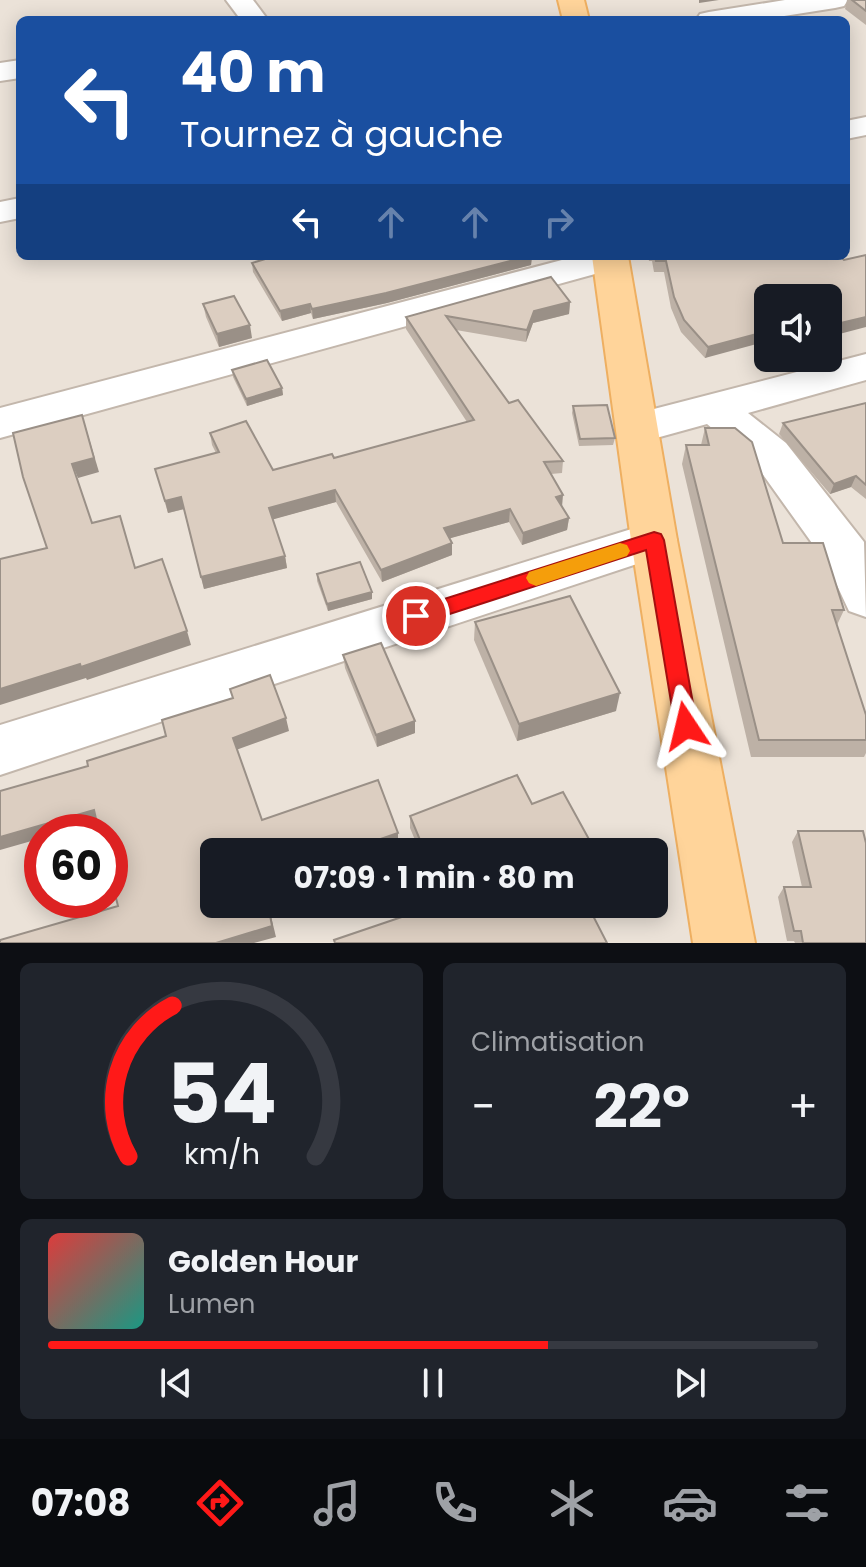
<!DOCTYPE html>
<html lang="fr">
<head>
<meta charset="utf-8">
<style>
  :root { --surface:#171b24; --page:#20242c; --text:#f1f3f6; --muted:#9ea1a6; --line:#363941; --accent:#ff1918 }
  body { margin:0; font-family:Poppins,sans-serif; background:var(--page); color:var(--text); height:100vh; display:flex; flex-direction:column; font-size:30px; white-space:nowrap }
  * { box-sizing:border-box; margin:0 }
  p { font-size:26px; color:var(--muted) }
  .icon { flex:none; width:44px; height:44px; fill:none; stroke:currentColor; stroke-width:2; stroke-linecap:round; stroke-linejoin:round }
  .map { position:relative; height:943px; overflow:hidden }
  .side { display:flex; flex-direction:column; gap:20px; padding:20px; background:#0d0f14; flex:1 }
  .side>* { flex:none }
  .banner { position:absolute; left:16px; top:16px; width:834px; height:244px; border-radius:12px; box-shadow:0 4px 20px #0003; background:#1a4fa0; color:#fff; overflow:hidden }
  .controls { position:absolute; left:754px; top:284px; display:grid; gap:16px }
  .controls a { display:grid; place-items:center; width:88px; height:88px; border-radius:12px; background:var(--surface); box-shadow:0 4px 20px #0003; font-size:40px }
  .speed { position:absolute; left:24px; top:814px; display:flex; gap:16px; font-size:40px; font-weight:700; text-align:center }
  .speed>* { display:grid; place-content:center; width:104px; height:104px; border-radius:50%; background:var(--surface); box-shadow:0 4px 20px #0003; line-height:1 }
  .speed .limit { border:12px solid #d22; background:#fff; color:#111 }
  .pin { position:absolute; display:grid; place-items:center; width:68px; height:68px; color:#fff; margin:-34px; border:4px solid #fff; border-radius:50%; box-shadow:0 2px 8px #0007 }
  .me { position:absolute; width:88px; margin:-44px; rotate:350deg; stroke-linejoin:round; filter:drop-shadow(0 0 6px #0008) }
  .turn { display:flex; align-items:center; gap:28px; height:168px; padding:0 32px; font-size:36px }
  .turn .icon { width:104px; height:104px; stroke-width:2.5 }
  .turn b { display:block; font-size:56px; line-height:68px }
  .lanes { display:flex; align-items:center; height:76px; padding:0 32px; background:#0003; justify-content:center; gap:40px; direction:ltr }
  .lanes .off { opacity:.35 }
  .big { font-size:60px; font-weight:700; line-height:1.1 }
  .side .card { flex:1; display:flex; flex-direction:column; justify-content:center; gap:12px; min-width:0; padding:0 28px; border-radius:12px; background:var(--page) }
  .side .dial { align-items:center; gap:0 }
  .dial svg { height:208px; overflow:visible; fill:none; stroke:var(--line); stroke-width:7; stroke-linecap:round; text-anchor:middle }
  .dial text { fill:var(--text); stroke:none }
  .song { display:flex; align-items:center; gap:24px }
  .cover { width:96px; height:96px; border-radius:12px; background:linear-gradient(135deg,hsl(0 70% 55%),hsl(170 70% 35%)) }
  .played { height:8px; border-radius:4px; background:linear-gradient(90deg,var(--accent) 65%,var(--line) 65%) }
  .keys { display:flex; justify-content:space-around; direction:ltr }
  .heat { display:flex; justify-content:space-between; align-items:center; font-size:44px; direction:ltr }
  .side .tiles { flex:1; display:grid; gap:20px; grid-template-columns:1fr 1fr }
  .card:last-child { grid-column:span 2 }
  .trip { position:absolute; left:200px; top:838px; width:468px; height:80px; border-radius:12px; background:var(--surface); box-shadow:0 4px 20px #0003; font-weight:700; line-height:80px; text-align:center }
  .dock { display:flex; height:128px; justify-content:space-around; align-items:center; background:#090b0e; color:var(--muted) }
  .dock .icon { width:56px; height:56px }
  .dock .current { color:var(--accent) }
  .dock b { font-size:36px; color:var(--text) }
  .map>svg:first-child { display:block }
</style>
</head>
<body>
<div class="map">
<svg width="866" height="943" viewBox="0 0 866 943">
  <rect width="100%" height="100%" fill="#f6f1ea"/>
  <path fill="#ebe2d8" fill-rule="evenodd" d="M0,0H866V943H0ZM20,20H846V256H20ZM768,298H828V358H768ZM42,832H110V900H42ZM214,852H654V904H214Z"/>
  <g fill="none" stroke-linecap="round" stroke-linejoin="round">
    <g stroke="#c3b7ac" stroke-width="4">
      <g id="minor">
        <polygon points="226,0 253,0 268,20 241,20"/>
        <polygon points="785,0 848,0 844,6 835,8 759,20 696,20 700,14 709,12"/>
        <polygon points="20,60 20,78 0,81 0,63"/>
        <polygon points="866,117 866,135 846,139 846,121"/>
        <polygon points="20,198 20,218 0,222 0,202"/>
        <polygon points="577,256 629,258 624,266 0,438 0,408"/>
        <polygon points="866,354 866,380 748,413 786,443 864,542 866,617 849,611 827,564 756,465 707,424 638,443 623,439 617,428 623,417"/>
        <polygon points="654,522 670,527 677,540 670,553 0,775 0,725"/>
      </g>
    </g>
    <g stroke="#eeaf61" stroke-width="4">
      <g id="major">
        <polygon points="558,0 584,0 589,20 563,20"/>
        <polygon points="592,256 628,256 677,540 755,943 693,943 631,540"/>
      </g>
    </g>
    <use href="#minor" fill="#fff" fill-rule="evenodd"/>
    <use href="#major" fill="#ffd49a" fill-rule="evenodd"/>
  </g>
  <g fill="#bdb1a6">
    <polygon points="847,0 866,0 866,25 845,9"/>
    <polygon points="264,256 532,256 531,265 387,303 313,319 311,313 282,321 253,272 252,263 266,259"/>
    <polygon points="648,256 840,256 828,298 705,358 681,332 671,308 664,272 654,272 652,261 649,261"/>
    <polygon points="570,302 569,314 533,323 526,342 456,330 509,403 563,461 562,473 551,474 562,507 569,518 567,530 522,545 509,522 450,538 452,543 452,555 382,582 336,502 273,519 285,556 287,568 204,589 184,509 168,513 155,469 216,453 212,445 210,433 273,470 334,458 467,422 406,329 406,317"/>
    <polygon points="203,304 252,338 219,347 206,317"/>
    <polygon points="232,370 282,388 283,395 247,406 233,377"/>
    <polygon points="866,403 866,499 851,487 830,494 779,434 783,423"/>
    <polygon points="573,406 615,438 613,445 579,446 572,413"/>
    <polygon points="705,428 783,543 844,610 837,625 866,715 866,753 864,757 751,757 682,464 686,445 701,445"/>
    <polygon points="317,574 372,599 328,611 317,581"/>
    <polygon points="475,622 616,711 517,741 474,640"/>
    <polygon points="343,655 415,721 415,733 377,747 345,668"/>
    <polygon points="532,804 596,852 420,852 410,828 410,816"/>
    <polygon points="798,831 866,943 795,943 794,941 787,941 778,897 784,887 802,887 792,842"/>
  </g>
  <g fill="#9a9087">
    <polygon points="699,0 719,0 699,3"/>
    <polygon points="530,256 532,256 531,265 387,303 313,319 312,309"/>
    <polygon points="570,302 569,314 533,323 526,342 527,330 534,311"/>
    <polygon points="310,304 311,313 282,321 280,311"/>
    <polygon points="866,317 866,327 828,337 828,326"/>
    <polygon points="250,325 252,338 219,347 217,334"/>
    <polygon points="768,331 768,341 705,358 708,347"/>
    <polygon points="282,388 283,395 247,406 246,399"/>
    <polygon points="82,415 99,472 78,478 72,464"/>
    <polygon points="856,476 851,487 830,494 834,484"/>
    <polygon points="335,490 336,502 271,520 269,508"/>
    <polygon points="563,495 562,507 556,497"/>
    <polygon points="181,497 184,509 168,513 165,501"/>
    <polygon points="510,509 509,522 444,540 444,528"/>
    <polygon points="569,518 567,530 522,545 523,533"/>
    <polygon points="452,543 452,555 382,582 381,570"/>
    <polygon points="285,556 287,568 204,589 201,577"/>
    <polygon points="372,592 372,599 328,611 327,604"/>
    <polygon points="187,631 191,645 87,680 86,678 0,705 0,689"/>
    <polygon points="620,693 616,711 517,741 519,724"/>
    <polygon points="286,718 289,731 236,750 233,738"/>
    <polygon points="415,721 415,733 377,747 376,735"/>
    <polygon points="94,810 100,822 64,832 42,832 42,838 0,850 0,837"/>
    <polygon points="398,833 398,844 377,852 343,852"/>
    <polygon points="268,904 276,937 254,943 216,943"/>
  </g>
  <g fill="#dccec1" stroke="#9a9087" stroke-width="2">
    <polygon points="852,0 866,0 866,11"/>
    <polygon points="866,255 866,317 828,326 828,298 768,298 768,331 708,347 684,320 674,297 666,261 656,261 655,256 840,256 844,260"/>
    <polygon points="268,256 530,256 386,293 312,309 310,304 280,311 252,263 269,258"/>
    <polygon points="551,277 570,302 534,311 527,330 446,316 509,403 518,400 563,461 544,462 563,495 556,497 569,518 523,533 510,509 444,528 452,543 381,570 335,490 269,508 285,556 201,577 181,497 165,501 155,469 219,452 210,433 246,421 273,470 332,454 334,458 474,420 406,317"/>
    <polygon points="234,296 250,325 217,334 203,304"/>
    <polygon points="267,360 282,388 246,399 232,370"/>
    <polygon points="866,403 866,485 856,476 834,484 783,423"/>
    <polygon points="607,405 615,438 580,439 573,406"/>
    <polygon points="82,415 94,458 72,464 92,523 120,516 135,568 162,559 187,631 81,667 80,664 0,689 0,559 47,548 23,477 13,433"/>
    <polygon points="705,428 735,428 752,442 783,543 823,543 844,610 832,610 866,715 866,740 759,740 686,445 709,445"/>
    <polygon points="360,562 372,592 327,604 317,574"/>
    <polygon points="570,596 620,693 519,724 475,622"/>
    <polygon points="381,643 415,721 376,735 343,655"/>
    <polygon points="270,675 286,718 233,738 262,820 378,780 398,833 343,852 214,852 214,904 268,904 272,926 216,943 0,943 0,940 118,906 110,874 110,832 99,832 94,810 0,837 0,791 88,766 87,761 166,736 162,720 233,698 230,689"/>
    <polygon points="517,775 532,804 563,792 596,852 425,852 410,816"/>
    <polygon points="798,831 863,831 866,843 866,943 803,943 801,931 794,931 784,887 811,887"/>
    <polygon points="440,904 587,904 607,943 335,943 334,940"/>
  </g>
  <polygon fill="#ff1918" stroke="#a61010" stroke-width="2" points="654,532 661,534 664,540 697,726 694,733 686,736 678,733 675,726 646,550 416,625 409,622 406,616 409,610 416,608"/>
  <polygon fill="#f59e0b" points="620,543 627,545 630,551 627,556 536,586 529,583 526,578 529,572"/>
</svg>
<div class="controls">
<a><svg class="icon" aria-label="sound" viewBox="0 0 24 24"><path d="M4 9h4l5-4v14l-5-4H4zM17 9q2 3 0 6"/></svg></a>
</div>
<div class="speed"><div class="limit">60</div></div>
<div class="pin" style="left:416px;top:616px;background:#d93025"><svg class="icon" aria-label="arrive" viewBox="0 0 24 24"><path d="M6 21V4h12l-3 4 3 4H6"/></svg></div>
<svg class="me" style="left:686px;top:726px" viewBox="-20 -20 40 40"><path d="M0-17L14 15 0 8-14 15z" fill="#ff1918" stroke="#fff" stroke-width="4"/></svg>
<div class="trip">07:09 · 1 min · 80 m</div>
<div class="banner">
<div class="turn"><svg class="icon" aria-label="left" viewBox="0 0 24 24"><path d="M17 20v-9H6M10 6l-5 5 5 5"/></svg><div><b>40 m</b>Tournez à gauche</div></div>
<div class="lanes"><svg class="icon" aria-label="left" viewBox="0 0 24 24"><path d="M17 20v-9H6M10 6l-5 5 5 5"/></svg><svg class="icon off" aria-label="ahead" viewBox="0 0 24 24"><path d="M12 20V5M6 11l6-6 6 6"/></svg><svg class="icon off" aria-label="ahead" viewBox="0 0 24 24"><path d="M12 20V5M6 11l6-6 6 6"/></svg><svg class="icon off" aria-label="right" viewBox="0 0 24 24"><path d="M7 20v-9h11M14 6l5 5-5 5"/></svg></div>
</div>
</div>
<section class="side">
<div class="tiles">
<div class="card dial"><svg viewBox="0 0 100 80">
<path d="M14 69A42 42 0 1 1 86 69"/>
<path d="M14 69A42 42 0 0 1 31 11" stroke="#ff1918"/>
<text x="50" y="56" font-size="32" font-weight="700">54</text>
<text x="50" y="72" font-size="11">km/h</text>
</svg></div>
<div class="card"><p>Climatisation</p>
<div class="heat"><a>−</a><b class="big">22°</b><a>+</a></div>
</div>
<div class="card">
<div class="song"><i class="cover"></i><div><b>Golden Hour</b><p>Lumen</p></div></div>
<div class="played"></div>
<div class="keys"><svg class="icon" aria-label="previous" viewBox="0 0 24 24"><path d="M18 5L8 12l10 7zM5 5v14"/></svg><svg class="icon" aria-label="pause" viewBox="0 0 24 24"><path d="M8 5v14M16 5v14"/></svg><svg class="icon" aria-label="next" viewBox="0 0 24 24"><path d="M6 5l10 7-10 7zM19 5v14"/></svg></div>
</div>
</div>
</section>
<nav class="dock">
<b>07:08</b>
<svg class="icon current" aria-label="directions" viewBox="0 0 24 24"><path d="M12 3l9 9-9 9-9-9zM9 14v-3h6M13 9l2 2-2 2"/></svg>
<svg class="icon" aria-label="music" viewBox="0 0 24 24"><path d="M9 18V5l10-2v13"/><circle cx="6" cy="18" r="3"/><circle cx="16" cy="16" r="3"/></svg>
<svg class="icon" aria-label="phone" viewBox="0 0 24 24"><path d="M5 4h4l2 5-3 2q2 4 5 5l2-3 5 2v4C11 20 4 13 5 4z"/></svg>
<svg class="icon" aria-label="climate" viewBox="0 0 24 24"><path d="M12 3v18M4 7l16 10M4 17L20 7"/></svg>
<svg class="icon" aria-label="car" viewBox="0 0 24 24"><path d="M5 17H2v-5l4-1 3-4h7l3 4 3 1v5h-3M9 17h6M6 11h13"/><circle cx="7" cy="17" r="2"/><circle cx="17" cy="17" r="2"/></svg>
<svg class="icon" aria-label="filters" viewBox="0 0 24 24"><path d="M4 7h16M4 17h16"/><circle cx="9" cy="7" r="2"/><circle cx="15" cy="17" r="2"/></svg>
</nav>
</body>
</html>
